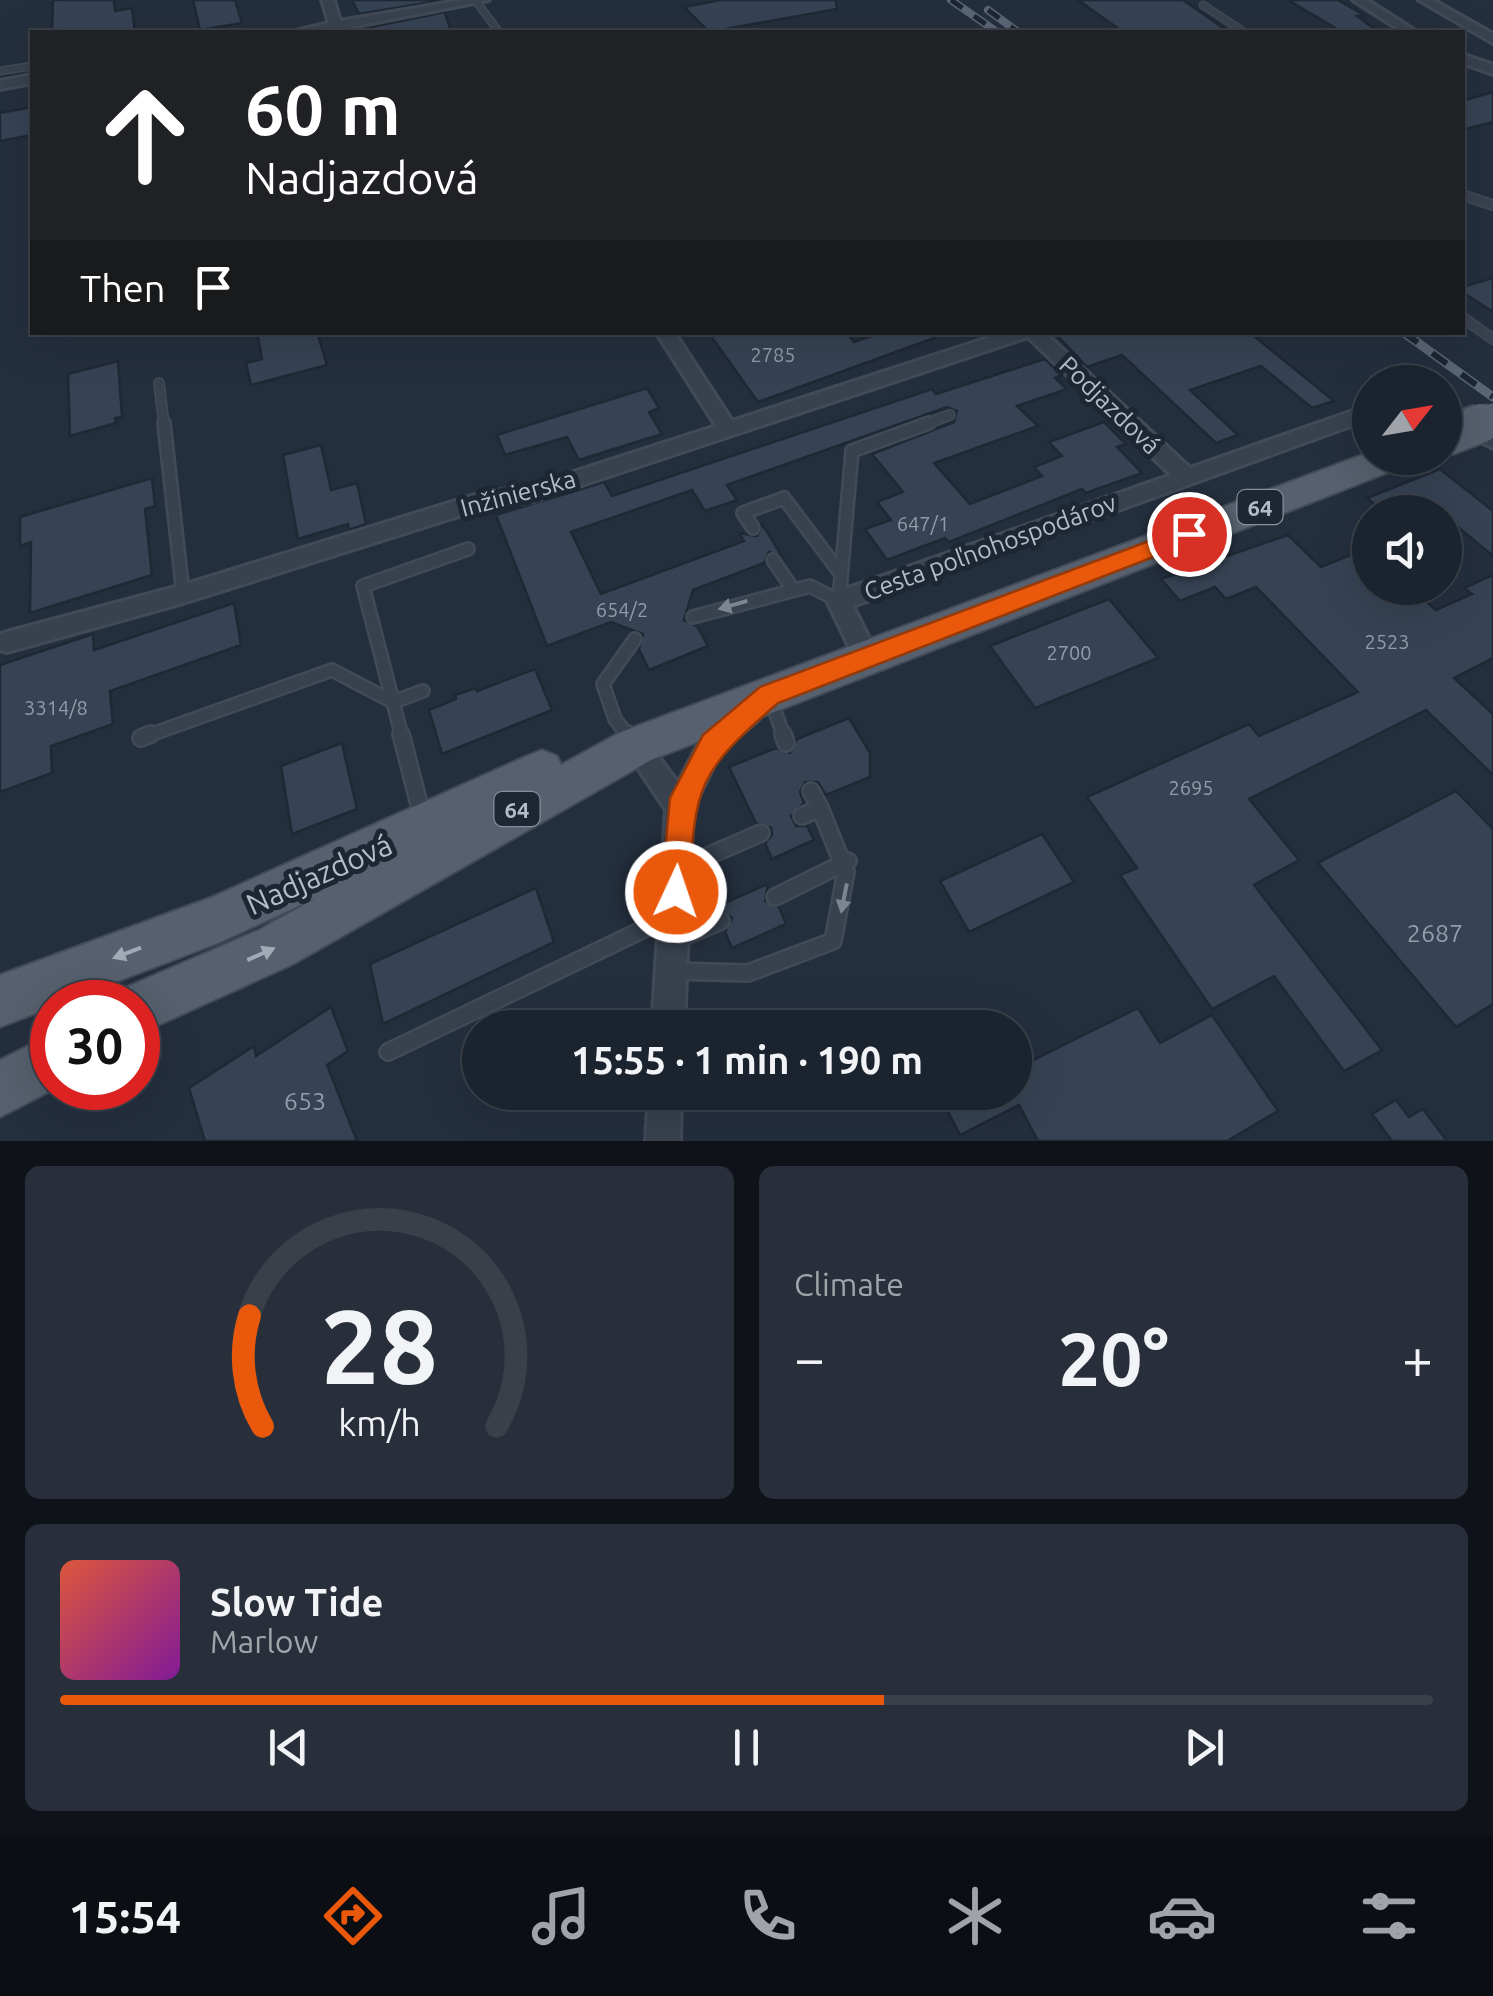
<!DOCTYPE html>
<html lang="en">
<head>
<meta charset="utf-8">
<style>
  :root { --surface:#1b232e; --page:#282f3a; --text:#f1f3f6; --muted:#a0a4aa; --line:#39404a; --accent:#ea580c }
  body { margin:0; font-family:Ubuntu,sans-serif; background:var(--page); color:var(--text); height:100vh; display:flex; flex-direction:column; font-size:38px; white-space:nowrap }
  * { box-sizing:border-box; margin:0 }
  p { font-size:32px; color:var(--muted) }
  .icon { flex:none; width:55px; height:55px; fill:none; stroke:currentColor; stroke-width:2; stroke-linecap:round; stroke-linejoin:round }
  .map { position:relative; height:1141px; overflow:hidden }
  .details { display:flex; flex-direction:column; gap:25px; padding:25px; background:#0f1319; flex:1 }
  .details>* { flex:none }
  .hud { position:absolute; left:30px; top:30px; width:1435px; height:305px; border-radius:0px; box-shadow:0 10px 40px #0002,0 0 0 2px var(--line); background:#202124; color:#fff; overflow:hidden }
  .needle { width:65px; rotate:59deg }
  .tools { position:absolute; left:1352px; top:365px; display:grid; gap:20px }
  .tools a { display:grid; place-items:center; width:110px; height:110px; border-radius:50%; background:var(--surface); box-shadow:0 10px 40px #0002,0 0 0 2px var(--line); font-size:50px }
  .speed { position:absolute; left:30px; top:980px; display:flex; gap:20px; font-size:50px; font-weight:700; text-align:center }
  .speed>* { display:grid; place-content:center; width:130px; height:130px; border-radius:50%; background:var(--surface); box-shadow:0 10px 40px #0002,0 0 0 2px var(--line); line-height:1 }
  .speed .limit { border:15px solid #d22; background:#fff; color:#111 }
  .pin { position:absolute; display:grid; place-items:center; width:85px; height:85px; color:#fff; margin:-42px; border:5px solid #fff; border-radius:50%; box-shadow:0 2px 10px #0007 }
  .me { position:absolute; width:110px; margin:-55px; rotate:3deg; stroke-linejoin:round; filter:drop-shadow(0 0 8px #0008) }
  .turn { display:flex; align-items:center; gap:35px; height:210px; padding:0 50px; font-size:45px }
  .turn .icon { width:130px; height:130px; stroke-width:2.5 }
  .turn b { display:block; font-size:70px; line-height:85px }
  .then { display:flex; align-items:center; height:95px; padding:0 50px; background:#0003; gap:20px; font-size:38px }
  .big { font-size:75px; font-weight:600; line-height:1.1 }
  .details .widget { flex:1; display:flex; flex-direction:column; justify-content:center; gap:15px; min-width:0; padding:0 35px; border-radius:15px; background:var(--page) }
  .details .dial { align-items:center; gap:0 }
  .dial svg { height:260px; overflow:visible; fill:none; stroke:var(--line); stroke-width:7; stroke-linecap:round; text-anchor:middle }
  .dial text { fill:var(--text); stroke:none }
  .song { display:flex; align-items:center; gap:30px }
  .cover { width:120px; height:120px; border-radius:15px; background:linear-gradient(135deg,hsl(10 70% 55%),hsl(290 70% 35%)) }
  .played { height:10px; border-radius:5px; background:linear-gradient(90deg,var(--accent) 60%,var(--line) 60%) }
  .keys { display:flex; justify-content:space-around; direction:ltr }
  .heat { display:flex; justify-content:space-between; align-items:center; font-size:55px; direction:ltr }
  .details .tiles { flex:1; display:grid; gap:25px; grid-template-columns:1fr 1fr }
  .widget:last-child { grid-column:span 2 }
  .trip { position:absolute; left:462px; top:1010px; width:570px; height:100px; border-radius:50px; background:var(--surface); box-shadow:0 10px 40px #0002,0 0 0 2px var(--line); font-weight:600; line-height:100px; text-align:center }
  .tabs { display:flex; height:160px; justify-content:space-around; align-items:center; background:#0b0e12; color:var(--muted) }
  .tabs .icon { width:70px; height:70px }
  .tabs .active { color:var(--accent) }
  .tabs b { font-size:45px; color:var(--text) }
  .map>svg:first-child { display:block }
</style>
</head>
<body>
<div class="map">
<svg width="1493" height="1141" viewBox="0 0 1493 1141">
  <rect width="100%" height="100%" fill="#242f3e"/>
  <g fill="#364354" stroke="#1f2835" stroke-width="2.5">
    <polygon points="53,0 114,0 115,11 132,8 135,32 52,32"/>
    <polygon points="193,0 235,0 242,23 200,30"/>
    <polygon points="352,0 437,0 438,1 359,14"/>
    <polygon points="720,0 836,0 837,9 709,32 684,7"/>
    <polygon points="1078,0 1183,0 1229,32 1123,32"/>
    <polygon points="1288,0 1338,0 1364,15 1357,16 1379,32 1342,32"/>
    <polygon points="445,12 451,32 369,32 366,28"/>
    <polygon points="1493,92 1493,122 1462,130 1462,101"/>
    <polygon points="32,107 32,135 0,141 0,113"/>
    <polygon points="1493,278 1493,312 1462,292 1462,287"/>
    <polygon points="257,332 317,332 327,365 251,385 246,363 262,359"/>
    <polygon points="708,332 846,332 854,342 883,332 937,332 937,337 758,402"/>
    <polygon points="1054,332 1249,332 1334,401 1312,408 1261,366 1190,390 1238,435 1216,443 1122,355 1087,367"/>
    <polygon points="1045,359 1062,375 1055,378 1067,389 1017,406 1038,426 934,463 970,504 1042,476 1034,467 1062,456 1049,442 1104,422 1126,444 1117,447 1142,473 1086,493 1082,489 949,542 945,538 887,560 865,529 891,520 877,502 903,492 872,454 954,422 957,411 947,407 727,485 737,500 705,511 692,490 571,532 601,594 744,541 739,533 757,536 762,524 782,556 769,552 764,563 693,590 684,620 697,626 708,646 649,670 639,649 643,634 611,622 547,646 496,515 604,482 612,496 932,389 936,394"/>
    <polygon points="118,361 122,417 115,418 116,423 70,436 68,374"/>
    <polygon points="647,388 659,408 649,412 662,434 579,460 567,437 505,455 497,435"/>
    <polygon points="321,445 331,490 357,483 366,524 349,530 348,524 298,539 283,455"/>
    <polygon points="1440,469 1493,511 1493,556 1434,507 1420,512 1384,512 1367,498"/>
    <polygon points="152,478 155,506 145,509 152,575 30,613 31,542 20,546 20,517"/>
    <polygon points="1288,535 1321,567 1370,547 1370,588 1411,588 1436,610 1472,594 1464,588 1493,575 1493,658 1454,678 1493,714 1493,775 1426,710 1249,799 1299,860 1254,885 1382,1050 1344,1071 1274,976 1212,1009 1120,875 1137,868 1087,797 1249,724 1259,736 1358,692 1256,587 1226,599 1215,587 1180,601 1161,579"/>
    <polygon points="1109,599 1158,658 1035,708 990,646"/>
    <polygon points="234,603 241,645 110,691 113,724 51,746 52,773 0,792 0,665 93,634 94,650"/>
    <polygon points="535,669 552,710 442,754 429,710 456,699 455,695 476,688 477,691"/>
    <polygon points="849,718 870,753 870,777 826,795 818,782 805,782 800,792 804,803 791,816 796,826 807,826 814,840 772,859 765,843 772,835 771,828 756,823 729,767 776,748 790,753 797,739"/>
    <polygon points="342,743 357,809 292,834 281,766"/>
    <polygon points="1456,791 1493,829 1493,1004 1456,1027 1318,863"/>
    <polygon points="1042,834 1074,882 969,932 940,881"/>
    <polygon points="768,884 765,901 779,907 786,924 732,948 725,932 732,918 715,907"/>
    <polygon points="536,888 554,942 383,1024 370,964"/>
    <polygon points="331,1007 348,1051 327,1065 357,1141 205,1141 189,1088 254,1046 256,1056"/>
    <polygon points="1138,1008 1160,1043 1212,1015 1278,1111 1227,1141 1038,1141 1019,1105 960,1135 938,1092 1015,1092 1015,1069"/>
    <polygon points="1396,1100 1409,1117 1423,1109 1447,1141 1392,1141 1372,1114"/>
  </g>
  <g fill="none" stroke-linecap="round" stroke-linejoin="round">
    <g stroke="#414a57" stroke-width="9">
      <g id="lane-far3">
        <polyline points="476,1 499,32"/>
        <polyline points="1203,5 1241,30"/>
        <polyline points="0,71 32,66"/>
      </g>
    </g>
    <g stroke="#414a57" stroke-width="12">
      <g id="lane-far2">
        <polyline points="1462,195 1493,205"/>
        <polyline points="1462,317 1493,339"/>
        <polyline points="159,383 164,425"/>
        <polyline points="922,425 950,415"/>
      </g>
    </g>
    <g stroke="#414a57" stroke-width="16">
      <g id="lane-far1">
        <polyline points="164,423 183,594"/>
        <polyline points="753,528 743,513 784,498 841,574"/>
        <polyline points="773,560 792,588"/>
        <polyline points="693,617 810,586 839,601 852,451 929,423"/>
        <polyline points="771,700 784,737"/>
        <polyline points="144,737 332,670 393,702 423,691"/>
        <polyline points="402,737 363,586 468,549"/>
        <polyline points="629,737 615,719 603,684 635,639"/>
      </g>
    </g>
    <g stroke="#414a57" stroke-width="20">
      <g id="lane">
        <polyline points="401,734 422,816"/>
        <polyline points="627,734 633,742"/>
        <polyline points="783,734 786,743"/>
        <polyline points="141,738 151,734"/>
        <polyline points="802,816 820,808 811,791"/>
        <polyline points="680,868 761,833"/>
        <polyline points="775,897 848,861"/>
        <polyline points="674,941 721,921"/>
        <polyline points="675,971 748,973 833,941 846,872 820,808"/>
        <polyline points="388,1052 671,916"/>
      </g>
    </g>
    <g stroke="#414a57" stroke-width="6">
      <g id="street">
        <polygon points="322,0 334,0 340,21 463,0 489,0 336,30 292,32 329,23"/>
        <polygon points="1353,0 1367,0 1417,32 1403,32"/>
        <polygon points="1419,0 1433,0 1493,34 1493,43"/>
        <polygon points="1462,54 1493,65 1493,74 1462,63"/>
        <polygon points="32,75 32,83 0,89 0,81"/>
        <polygon points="656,332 674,332 732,421 1006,332 1044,332 1190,468 1370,405 1370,419 853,606 879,658 876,665 867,668 858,665 827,601 831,594 1171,475 1028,337 534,501 478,510 183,603 7,652 0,650 0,634 7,632 183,585 478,494 533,485 716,426"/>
        <polygon points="1445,407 1493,432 1493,448 1445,423"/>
        <polygon points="750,700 759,703 763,711 759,719 721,751 693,808 684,1028 652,1028 666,810 623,746 627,738 636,734 645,738 678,783 703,735"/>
        <polygon points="649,1092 681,1092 680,1141 646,1141"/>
      </g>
    </g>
    <g stroke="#414a57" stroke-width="4">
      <g id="primary">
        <polygon points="1370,452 1370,458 1407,458 1402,467 651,760 293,964 156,1026 138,1033 138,1002 115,1002 120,990 259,930 318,897 218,943 63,1002 52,1002 52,1007 0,1027 0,975 210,898 527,756 542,750 557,756 561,765 621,732"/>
        <polygon points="52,1034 56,1088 0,1117 0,1060"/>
      </g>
    </g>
    <use href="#lane-far3" stroke="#38414e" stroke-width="6"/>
    <use href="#lane-far2" stroke="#38414e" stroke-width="9"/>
    <use href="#lane-far1" stroke="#38414e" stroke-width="11"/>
    <use href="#lane" stroke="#38414e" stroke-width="15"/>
    <use href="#street" fill="#38414e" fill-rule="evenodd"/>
    <use href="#primary" fill="#56606e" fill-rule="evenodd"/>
    <g stroke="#5a6575" stroke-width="8">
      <g id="rail-far1">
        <polyline points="951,0 997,32"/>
        <polyline points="988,10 1018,32"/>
      </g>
    </g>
    <g stroke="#5a6575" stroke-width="9">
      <polyline id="rail" points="1403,332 1493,397"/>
    </g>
    <use href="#rail-far1" stroke="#1d2633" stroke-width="5" stroke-dasharray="14" stroke-linecap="butt"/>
    <use href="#rail" stroke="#1d2633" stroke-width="6" stroke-dasharray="18" stroke-linecap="butt"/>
    <g stroke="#414a57" stroke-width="32" stroke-linecap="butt">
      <polyline id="primary-bridge-far1" points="1475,425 1493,418"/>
    </g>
    <g stroke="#414a57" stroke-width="42" stroke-linecap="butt">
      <polyline id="primary-bridge" points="1445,437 1481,423"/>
    </g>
    <use href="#primary-bridge-far1" stroke="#56606e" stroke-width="29"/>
    <use href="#primary-bridge" stroke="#56606e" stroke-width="38"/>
  </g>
  <defs><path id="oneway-solid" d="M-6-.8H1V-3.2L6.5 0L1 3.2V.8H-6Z" transform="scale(2.5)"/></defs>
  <g fill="#7c8592">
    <use href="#oneway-solid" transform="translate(733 605) rotate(164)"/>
    <use href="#oneway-solid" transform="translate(844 898) rotate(101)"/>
  </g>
  <g fill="#a1aab7">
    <use href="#oneway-solid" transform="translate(127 953) rotate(159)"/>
    <use href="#oneway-solid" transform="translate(261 954) rotate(-24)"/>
  </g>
  <path fill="#ea580c" stroke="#983908" stroke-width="2.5" d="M1189,526L1200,534L1197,540L778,703C697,773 694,786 690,892L686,902L676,906L665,902L661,892L670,798L703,735L760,687Z"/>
  <g text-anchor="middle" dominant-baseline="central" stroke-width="10" stroke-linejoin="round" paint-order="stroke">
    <g font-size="20" fill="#929caa">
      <text x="773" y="354">2785</text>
      <text x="923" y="523">647/1</text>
      <text x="622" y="609">654/2</text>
      <text x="1387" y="641">2523</text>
      <text x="1069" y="652">2700</text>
      <text x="56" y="707">3314/8</text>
      <text x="1191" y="787">2695</text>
    </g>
    <g fill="#1d2633" stroke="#878f9c" stroke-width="2.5">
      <rect x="1237.5" y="490" width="45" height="34" rx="8"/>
      <rect x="494.5" y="792" width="45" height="34" rx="8"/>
    </g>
    <g font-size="22" font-weight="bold" fill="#b4bcc9">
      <text x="1260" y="507">64</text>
      <text x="517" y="809">64</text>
    </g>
    <g font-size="25" fill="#b4bcc9" stroke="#1d2633">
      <text transform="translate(1110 405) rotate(44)">Podjazdová</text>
      <text transform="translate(518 493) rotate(-15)">Inžinierska</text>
      <text transform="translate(990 547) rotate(-20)">Cesta poľnohospodárov</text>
    </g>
    <g font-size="25" fill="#929caa">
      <text x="1435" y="933">2687</text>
      <text x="305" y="1101">653</text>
    </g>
    <g font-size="30" fill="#b4bcc9" stroke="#1d2633">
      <text transform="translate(319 874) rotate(-24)">Nadjazdová</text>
    </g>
  </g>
</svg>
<div class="tools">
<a><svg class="needle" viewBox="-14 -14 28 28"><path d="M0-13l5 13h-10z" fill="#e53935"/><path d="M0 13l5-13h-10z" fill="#a0a4aa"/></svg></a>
<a><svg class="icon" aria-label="sound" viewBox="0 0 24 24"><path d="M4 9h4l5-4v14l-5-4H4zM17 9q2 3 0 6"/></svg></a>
</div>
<div class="speed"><div class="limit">30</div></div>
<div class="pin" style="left:1189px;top:534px;background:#d93025"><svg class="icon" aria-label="arrive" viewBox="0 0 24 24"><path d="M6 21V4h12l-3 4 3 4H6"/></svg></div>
<svg class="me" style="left:676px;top:892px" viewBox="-20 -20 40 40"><circle r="17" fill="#ea580c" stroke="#fff" stroke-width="3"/><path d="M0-11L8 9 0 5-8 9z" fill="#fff"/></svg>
<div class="trip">15:55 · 1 min · 190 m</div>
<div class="hud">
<div class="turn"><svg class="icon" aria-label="ahead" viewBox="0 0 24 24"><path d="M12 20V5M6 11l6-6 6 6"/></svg><div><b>60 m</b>Nadjazdová</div></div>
<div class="then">Then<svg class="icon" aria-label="arrive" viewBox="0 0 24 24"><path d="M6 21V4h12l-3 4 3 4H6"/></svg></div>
</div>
</div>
<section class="details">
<div class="tiles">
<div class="widget dial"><svg viewBox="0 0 100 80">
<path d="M14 69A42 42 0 1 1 86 69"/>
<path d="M14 69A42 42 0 0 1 10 35" stroke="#ea580c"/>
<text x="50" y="56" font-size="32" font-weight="700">28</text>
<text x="50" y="72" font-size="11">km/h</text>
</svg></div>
<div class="widget"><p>Climate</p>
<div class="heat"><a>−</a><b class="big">20°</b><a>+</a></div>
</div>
<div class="widget">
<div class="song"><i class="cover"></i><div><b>Slow Tide</b><p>Marlow</p></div></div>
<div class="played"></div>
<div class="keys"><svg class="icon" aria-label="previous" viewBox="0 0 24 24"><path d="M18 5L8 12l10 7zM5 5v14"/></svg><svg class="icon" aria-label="pause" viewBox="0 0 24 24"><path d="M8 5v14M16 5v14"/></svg><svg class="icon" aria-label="next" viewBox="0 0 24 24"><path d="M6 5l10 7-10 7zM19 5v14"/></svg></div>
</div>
</div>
</section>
<nav class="tabs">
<b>15:54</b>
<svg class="icon active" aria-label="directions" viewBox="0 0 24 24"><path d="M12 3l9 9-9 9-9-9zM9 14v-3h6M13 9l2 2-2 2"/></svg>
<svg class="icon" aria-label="music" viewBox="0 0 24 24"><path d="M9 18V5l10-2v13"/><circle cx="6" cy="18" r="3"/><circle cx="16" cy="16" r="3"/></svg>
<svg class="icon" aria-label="phone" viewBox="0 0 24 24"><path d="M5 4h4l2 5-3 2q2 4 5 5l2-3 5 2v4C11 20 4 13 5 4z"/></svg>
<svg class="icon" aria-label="climate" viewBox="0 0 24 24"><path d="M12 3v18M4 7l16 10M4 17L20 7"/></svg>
<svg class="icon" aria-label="car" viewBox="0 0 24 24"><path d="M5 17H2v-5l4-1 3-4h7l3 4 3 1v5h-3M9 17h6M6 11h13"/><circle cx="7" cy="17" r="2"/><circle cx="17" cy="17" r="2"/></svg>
<svg class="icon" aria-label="filters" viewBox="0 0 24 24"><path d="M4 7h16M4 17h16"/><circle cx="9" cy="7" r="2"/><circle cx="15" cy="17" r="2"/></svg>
</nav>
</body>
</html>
